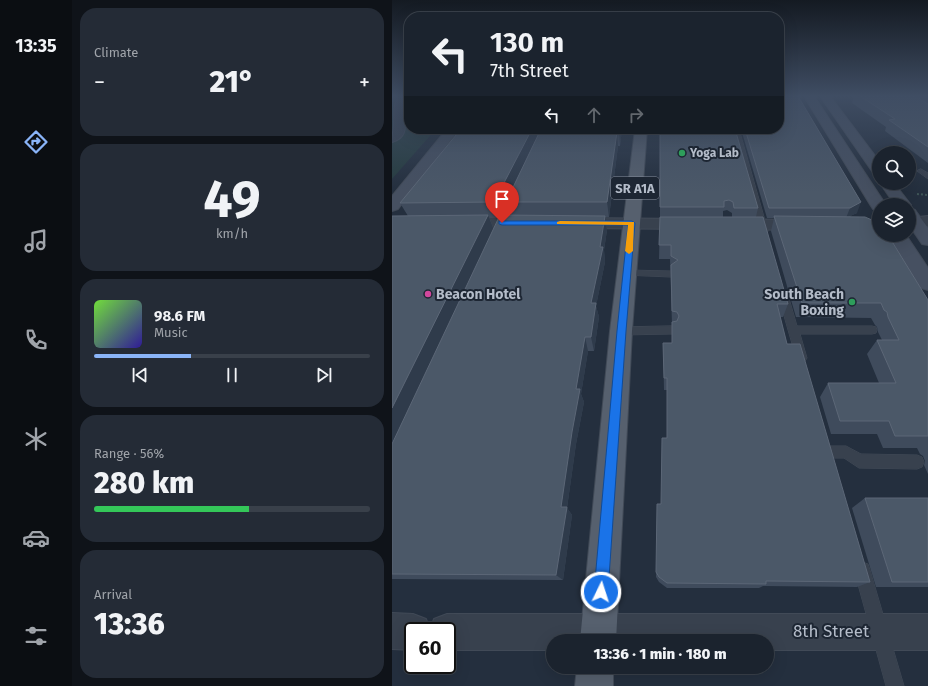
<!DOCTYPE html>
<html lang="en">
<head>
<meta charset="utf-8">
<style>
  :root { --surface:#1b232e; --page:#242b36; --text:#f1f3f6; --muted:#a0a4aa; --line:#39404a; --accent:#8ab4f8 }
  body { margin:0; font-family:"Fira Sans",sans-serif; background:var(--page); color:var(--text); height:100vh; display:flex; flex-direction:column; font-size:15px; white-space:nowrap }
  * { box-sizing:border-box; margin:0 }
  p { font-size:13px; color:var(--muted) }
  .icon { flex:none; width:22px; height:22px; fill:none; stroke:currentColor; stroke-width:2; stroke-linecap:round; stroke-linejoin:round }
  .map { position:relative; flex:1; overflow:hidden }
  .drawer { display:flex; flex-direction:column; gap:8px; padding:8px; background:#0f1319; width:320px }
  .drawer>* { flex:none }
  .hud { position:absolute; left:12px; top:12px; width:380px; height:122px; border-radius:16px; box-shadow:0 4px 16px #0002,0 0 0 1px var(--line); background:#1b232e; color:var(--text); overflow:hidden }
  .buttons { position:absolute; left:480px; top:146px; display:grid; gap:8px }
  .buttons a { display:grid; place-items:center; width:44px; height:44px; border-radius:50%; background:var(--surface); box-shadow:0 4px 16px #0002,0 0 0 1px var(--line); font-size:20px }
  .speed { position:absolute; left:12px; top:622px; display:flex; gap:8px; font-size:20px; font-weight:700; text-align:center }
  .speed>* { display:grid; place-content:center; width:52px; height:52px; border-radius:50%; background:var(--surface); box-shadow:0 4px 16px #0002,0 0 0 1px var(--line); line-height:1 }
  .speed .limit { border:2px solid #111; border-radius:6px; background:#fff; color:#111 }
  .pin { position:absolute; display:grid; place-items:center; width:34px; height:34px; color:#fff; margin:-41px -17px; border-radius:50% 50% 50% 0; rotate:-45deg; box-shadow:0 0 4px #0007 }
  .pin .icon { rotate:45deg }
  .me { position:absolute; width:44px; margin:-22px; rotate:4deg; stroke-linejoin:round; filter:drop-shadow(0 0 3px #0008) }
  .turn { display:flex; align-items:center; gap:14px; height:84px; padding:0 20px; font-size:18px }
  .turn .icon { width:52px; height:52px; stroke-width:2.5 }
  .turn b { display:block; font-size:28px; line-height:34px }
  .lanes { display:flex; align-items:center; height:38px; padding:0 20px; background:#0003; justify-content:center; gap:20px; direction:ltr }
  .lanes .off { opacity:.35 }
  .big { font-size:30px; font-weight:800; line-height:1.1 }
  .drawer .card { flex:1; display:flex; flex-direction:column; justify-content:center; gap:6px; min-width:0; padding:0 14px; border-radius:16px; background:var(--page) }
  .drawer .dial { align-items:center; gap:0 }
  .dial b { font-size:52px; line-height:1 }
  .song { display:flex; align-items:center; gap:12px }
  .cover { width:48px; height:48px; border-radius:6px; background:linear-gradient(135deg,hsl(100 70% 55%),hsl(250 70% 35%)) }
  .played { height:4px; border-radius:2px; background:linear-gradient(90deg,var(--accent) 35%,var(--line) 35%) }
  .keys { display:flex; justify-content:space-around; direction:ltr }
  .heat { display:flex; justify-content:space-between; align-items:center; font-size:22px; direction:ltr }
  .charge { height:6px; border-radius:3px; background:linear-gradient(90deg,#34c759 56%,var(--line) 0) }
  .trip { position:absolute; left:154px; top:634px; width:228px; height:40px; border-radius:20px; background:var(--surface); box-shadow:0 4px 16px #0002,0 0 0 1px var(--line); font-weight:800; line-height:40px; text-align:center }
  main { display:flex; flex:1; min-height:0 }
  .menu { display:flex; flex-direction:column; width:72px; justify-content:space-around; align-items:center; background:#0b0e12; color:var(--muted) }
  .menu .icon { width:28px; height:28px }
  .menu .active { color:var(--accent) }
  .menu b { font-size:18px; color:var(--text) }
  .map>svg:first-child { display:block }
</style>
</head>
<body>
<main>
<nav class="menu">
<b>13:35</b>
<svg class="icon active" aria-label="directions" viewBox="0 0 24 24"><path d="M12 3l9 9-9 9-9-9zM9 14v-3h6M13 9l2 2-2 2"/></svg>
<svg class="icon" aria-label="music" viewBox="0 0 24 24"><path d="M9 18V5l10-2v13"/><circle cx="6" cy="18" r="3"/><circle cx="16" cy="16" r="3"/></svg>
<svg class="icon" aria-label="phone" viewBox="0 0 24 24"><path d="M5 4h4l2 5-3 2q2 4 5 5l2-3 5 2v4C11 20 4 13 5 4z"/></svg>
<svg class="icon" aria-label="climate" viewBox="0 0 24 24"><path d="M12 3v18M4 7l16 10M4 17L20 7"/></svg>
<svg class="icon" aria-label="car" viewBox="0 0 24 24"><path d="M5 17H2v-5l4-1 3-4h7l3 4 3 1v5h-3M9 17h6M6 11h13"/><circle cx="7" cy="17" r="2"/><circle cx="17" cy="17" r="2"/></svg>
<svg class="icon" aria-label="filters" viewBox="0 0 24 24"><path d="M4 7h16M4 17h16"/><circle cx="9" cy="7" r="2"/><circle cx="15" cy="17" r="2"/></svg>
</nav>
<section class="drawer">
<div class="card"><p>Climate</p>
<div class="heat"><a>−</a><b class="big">21°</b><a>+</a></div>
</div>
<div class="card dial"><b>49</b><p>km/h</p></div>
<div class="card">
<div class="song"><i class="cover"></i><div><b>98.6 FM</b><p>Music</p></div></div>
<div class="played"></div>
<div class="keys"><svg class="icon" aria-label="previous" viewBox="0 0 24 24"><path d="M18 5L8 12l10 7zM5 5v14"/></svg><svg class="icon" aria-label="pause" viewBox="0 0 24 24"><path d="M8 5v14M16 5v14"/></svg><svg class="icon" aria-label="next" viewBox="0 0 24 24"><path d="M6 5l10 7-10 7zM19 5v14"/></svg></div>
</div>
<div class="card"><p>Range · 56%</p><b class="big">280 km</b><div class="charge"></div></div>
<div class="card"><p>Arrival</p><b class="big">13:36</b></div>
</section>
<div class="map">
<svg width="536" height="686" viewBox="0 0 536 686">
  <rect width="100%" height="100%" fill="#242f3e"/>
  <polygon fill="#263c3f" points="0,96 17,96 17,129 44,129 0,179"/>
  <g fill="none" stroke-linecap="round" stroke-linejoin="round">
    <g stroke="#414a57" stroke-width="1">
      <g id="lane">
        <polygon points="341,129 347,129 376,231 375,233 372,234 368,231"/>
        <polygon points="529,169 536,173 536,179 525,171"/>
        <polygon points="120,193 126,193 127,195 111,228 107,231 104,230 103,228"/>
        <polygon points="235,270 279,271 284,274 279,277 232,275 230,273 232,271"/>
        <polygon points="391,292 396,295 405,326 480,326 484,327 485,330 484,333 480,334 408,334 415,358 413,361 409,363 405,361 386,295"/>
        <polygon points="280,326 284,327 285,330 284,333 280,334 229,335 225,334 224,331 225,328 229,327"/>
        <polygon points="436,446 454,446 469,454 525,455 530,457 532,462 530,467 525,469 467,468 452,458 436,458 431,457 429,452 431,447"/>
        <polygon points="470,562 476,564 478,570 512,686 494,686 462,570 464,564"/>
      </g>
    </g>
    <g stroke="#414a57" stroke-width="2">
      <g id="street">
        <path d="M8,96H17C16,100 13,104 13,108C11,120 19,137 0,142C0,135 2,129 2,123C3,112 0,106 8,96Z"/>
        <polygon points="536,216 536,226 517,228 517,218"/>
        <polygon points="68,218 134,218 140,220 142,223 140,226 134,228 68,228 62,226 60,223 62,220"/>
        <polygon points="184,218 298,219 304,221 306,224 304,227 298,229 184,228 178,226 176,223 178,220"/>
        <polygon points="342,219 410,220 416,221 418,225 416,229 410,230 342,229 336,227 334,224 336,221"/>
        <polygon points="0,613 21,614 34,619 38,630 42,619 55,614 536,614 536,650 375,650 375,641 161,641 161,650 55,650 55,631 21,631 21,650 0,649"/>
      </g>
    </g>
    <g stroke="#414a57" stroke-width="2">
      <g id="secondary">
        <polygon points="412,96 422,96 494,205 487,205 487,211 481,209 479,206"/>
        <polygon points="428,96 438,96 487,161 487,175 482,174"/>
        <polygon points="55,129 67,129 6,209 0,211 0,196"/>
        <polygon points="488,183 502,183 519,205 517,208 517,205 503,205"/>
        <polygon points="517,208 523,210 536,228 536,245 530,244 517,225"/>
        <polygon points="496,235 514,235 536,268 536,290 529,288"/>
      </g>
    </g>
    <g stroke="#414a57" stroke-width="2">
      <g id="primary">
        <polygon points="243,129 255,129 240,331 224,641 188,641 218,331"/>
        <polygon points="185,667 221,667 221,686 183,686"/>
      </g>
    </g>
    <polyline stroke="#3f5557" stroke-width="2" stroke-dasharray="2 2" stroke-linecap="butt" points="525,194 536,195"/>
    <use href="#lane" fill="#38414e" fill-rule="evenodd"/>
    <use href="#street" fill="#38414e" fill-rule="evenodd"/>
    <use href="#secondary" fill="#465061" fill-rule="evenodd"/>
    <use href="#primary" fill="#56606e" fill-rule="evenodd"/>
  </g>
  <g fill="#3f4b5c" fill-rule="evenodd">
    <polygon points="462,96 536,96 536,163 493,131 494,127 460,103"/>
    <path d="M230,129L228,146H226L217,217H213L215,230L212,250L213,262L204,306L207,317L202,351H196L189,394L192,402L184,444L175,508L180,515L171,580L0,579V216H16L8,203ZM114,203L119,215H108ZM97,217H108L102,229Z"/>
    <path d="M268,129L366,208L364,217L396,304L391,317H388L395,344L478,582L465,587L371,586L367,588H275L267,582L264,577V572L275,438V390H272L271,343H280V325L278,259H267L268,217ZM335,210L340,213V217H331V211Z"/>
    <polygon points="349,129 387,129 465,213 458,216 536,300 536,474 532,465 533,461 531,456 528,454 525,448 491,448 485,434 439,434 428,397 436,383 487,383 475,354 485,340 490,340 486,332 485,327 483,325 479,318 404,317 379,231 382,218 375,218"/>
    <polygon points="473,498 536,498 536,587 484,587 460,508"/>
  </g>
  <g fill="#2f3b4b">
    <polygon points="140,129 149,129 108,217 102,202"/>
    <polygon points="227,129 230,129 228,146 227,132"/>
    <polygon points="225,132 226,146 217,217 215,202"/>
    <polygon points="469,202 465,213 454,218 458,208"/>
    <polygon points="96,215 102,230 0,448 0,408"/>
    <polygon points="213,216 215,230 212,250 213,262 204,306 207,317 202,351 199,337 199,303"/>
    <polygon points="193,337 196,351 189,394 192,402 184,444 175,508 180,515 171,580 164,575 169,507 184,389"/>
  </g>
  <g fill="#4b5868" stroke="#5c6777">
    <polygon points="387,96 406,96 469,202 458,208 377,208 353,129 387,129"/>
    <polygon points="468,96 523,96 536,104 536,147 497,120 503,119"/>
    <polygon points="69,129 140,129 102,202 8,203"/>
    <polygon points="149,129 227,129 227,132 225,132 215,202 114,202"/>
    <polygon points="268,129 343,129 366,208 342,208 341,202 337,200 332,201 332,207 268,207"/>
    <polygon points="96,215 0,408 0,216"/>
    <polygon points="108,215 213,216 208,247 211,247 199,303 204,303 199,337 193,337 184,389 188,389 180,432 169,507 175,507 164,575 0,574 0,444"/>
    <polygon points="382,216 473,217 487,223 487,235 496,235 536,300 536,436 503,436 497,421 448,421 436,383 504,383 485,340 507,340 496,317 495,312 492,310 489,303 410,303"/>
    <polygon points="268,217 371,217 396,304 385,304 395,344 408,344 478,582 374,581 374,584 275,583 267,577 264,572 265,504 269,504 270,438 275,438 275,378 272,378 271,343 280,343 280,322 285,321 287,316 285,312 280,311 279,265 286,260 279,256 279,245 267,245"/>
    <polygon points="473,498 536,498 536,582 500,582"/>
  </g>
  <linearGradient id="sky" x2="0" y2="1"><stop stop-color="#141a22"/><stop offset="0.5" stop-color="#3f4d63"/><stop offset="1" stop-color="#3f4d63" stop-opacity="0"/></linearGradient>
  <rect width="536" height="192" fill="url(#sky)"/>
  <polygon fill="#1a73e8" stroke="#114b97" points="107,221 240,221 243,223 234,331 216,592 214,597 209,599 204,597 202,592 225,331 236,225 110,225 107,224"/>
  <polygon fill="#f59e0b" points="168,221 242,222 241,251 237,254 233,251 236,225 165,224 165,222"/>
  <g fill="#2e9e5b" stroke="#1d2633" stroke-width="1.5">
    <circle cx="290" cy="153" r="4"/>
    <circle cx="460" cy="302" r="4"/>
  </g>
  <circle fill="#d1479c" stroke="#1d2633" stroke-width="1.5" cx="36" cy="294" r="4"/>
  <g text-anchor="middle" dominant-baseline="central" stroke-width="4" stroke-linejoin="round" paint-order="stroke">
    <g font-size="12" font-weight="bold" fill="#b4bcc9" stroke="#1d2633" text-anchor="start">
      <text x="298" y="153">Yoga Lab</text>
    </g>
    <rect fill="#1d2633" stroke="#878f9c" stroke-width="1" x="219" y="177" width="48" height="22" rx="3"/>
    <g font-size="13" font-weight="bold" fill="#b4bcc9">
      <text x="243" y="188">SR A1A</text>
    </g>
    <g font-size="14" font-weight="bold" fill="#b4bcc9" stroke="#1d2633" text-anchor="start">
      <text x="44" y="294">Beacon Hotel</text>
      <text x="452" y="294" text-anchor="end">South Beach<tspan x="452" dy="16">Boxing</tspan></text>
    </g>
    <g font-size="17" fill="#b4bcc9" stroke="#1d2633">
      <text x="439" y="631">8th Street</text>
    </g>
  </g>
</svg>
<div class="buttons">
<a><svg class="icon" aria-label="search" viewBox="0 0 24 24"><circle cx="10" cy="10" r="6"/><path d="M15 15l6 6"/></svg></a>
<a><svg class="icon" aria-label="layers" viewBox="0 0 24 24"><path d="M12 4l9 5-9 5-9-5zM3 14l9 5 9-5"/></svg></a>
</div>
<div class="speed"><div class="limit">60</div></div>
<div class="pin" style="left:110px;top:223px;background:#d93025"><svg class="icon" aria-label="arrive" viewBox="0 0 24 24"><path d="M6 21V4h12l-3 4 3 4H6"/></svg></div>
<svg class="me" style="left:209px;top:592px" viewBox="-20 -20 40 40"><circle r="17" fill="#1a73e8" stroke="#fff" stroke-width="3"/><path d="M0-11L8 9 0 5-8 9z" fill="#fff"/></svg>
<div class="trip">13:36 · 1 min · 180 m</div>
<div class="hud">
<div class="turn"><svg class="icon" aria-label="left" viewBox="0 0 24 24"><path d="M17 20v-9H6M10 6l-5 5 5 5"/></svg><div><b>130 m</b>7th Street</div></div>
<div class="lanes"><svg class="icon" aria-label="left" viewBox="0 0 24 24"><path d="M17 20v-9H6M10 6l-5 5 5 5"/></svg><svg class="icon off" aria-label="ahead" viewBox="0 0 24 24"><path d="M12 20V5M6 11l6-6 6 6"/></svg><svg class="icon off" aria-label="right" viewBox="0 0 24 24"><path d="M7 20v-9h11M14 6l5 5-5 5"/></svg></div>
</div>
</div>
</main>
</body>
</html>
